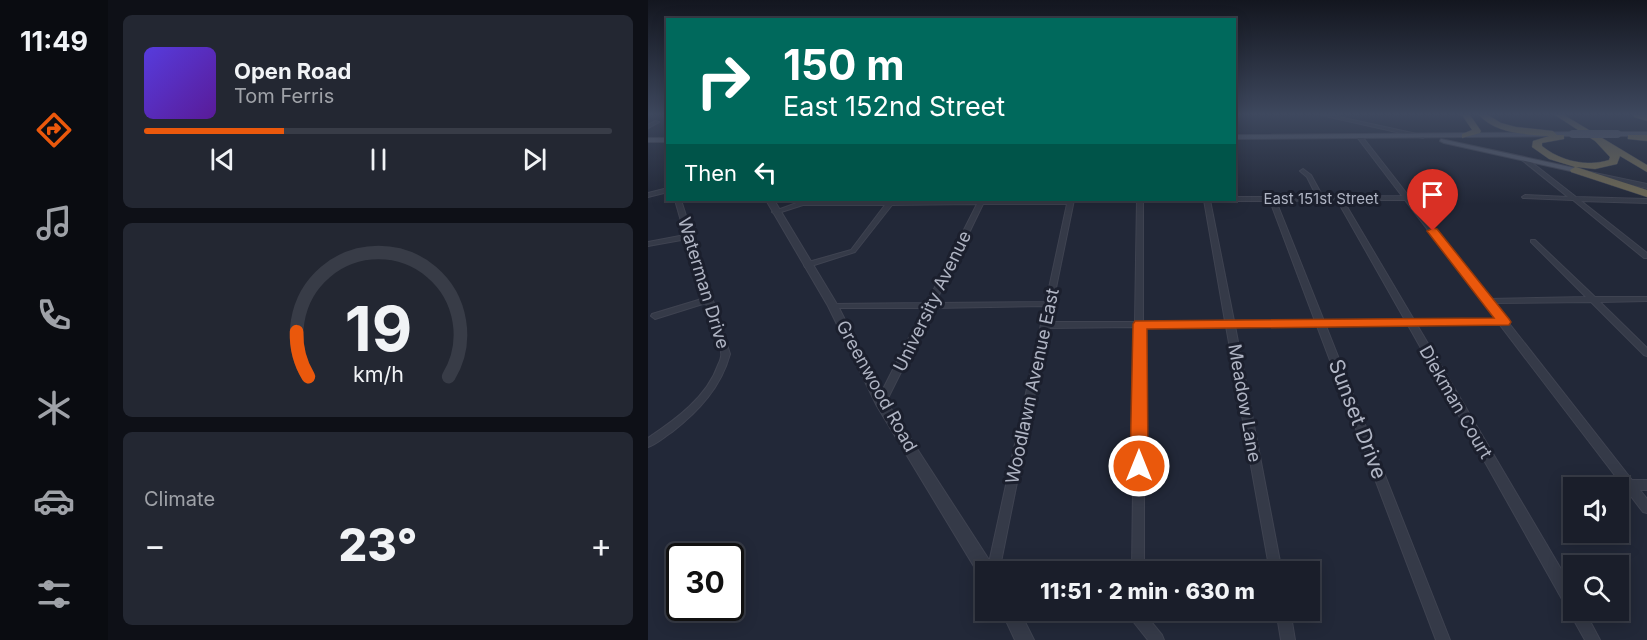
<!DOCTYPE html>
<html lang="en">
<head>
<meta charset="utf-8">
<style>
  :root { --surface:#1a1e2a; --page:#232732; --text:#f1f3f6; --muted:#9fa2a8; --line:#383c47; --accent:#ea580c }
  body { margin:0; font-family:Inter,sans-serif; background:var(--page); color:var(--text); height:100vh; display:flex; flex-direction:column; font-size:22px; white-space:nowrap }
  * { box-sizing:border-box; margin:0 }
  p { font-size:20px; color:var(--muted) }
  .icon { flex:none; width:33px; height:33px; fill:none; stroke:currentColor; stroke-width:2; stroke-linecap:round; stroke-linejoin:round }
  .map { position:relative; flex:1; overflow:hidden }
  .drawer { display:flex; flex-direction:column; gap:15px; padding:15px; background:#0e1017; width:540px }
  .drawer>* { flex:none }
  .hud { position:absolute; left:18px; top:18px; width:570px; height:183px; border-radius:0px; box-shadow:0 3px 15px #0003,0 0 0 2px var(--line); background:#00695c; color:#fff; overflow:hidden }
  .tools { position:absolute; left:915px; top:477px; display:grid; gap:12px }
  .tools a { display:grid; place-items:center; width:66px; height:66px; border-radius:0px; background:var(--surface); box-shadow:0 3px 15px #0003,0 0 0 2px var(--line); font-size:30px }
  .speed { position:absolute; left:18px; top:543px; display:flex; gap:12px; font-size:30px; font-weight:700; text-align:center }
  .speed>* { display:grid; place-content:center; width:78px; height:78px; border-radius:50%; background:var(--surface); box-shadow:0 3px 15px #0003,0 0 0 2px var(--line); line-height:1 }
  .speed .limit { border:3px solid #111; border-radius:9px; background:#fff; color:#111 }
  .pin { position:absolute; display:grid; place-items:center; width:51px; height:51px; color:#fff; margin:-62px -26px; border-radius:50% 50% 50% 0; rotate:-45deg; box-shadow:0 0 6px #0007 }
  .pin .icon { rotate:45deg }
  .me { position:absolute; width:66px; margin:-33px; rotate:0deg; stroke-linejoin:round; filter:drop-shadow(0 0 4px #0008) }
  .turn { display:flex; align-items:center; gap:21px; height:126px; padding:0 18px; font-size:27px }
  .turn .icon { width:78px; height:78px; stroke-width:2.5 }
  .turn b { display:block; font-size:42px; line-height:51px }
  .then { display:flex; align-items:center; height:57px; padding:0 18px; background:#0003; gap:12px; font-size:22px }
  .big { font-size:45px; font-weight:800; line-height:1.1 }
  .drawer .tile { flex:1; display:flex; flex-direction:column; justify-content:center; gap:9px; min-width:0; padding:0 21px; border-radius:9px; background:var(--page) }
  .drawer .dial { align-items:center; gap:0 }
  .dial svg { height:156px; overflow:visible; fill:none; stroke:var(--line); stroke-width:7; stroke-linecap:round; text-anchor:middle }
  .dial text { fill:var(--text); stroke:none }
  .song { display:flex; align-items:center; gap:18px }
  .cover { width:72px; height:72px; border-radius:9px; background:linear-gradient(135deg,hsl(250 70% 55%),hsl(270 70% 35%)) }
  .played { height:6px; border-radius:3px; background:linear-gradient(90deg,var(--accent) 30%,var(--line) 30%) }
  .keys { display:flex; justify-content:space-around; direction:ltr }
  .heat { display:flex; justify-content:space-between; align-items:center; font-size:33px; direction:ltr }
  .trip { position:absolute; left:327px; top:561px; width:345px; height:60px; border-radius:0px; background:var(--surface); box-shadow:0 3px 15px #0003,0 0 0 2px var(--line); font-weight:800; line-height:60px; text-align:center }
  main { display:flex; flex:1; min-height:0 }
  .tab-bar { display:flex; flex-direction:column; width:108px; justify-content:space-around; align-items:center; background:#0a0c11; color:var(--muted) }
  .tab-bar .icon { width:42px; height:42px }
  .tab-bar .current { color:var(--accent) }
  .tab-bar b { font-size:27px; color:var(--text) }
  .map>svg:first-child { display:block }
</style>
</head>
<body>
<main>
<nav class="tab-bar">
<b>11:49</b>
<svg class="icon current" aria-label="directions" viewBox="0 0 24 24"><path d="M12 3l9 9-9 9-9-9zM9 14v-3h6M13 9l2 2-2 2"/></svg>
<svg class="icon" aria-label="music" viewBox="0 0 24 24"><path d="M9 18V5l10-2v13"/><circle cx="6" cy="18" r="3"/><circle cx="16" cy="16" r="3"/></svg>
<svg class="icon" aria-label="phone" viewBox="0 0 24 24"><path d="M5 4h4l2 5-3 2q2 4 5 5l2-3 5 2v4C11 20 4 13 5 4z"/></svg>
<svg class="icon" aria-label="climate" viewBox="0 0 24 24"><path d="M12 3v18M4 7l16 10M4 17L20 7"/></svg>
<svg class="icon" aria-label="car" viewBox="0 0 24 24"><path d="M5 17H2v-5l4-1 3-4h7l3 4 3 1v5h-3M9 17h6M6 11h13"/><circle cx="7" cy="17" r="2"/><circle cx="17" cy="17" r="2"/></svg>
<svg class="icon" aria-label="filters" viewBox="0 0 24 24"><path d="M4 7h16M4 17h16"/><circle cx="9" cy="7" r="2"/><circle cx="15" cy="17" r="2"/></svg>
</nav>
<section class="drawer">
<div class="tile">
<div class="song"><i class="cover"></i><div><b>Open Road</b><p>Tom Ferris</p></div></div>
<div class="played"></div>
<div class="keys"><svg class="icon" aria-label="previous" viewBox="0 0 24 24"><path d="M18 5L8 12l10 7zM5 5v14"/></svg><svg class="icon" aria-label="pause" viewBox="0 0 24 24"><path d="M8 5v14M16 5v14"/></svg><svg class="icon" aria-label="next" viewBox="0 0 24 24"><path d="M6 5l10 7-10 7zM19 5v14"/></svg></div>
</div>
<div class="tile dial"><svg viewBox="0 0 100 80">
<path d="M14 69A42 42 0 1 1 86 69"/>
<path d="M14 69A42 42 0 0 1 8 46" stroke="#ea580c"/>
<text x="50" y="56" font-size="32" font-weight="700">19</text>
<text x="50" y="72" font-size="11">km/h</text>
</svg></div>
<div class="tile"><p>Climate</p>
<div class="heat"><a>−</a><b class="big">23°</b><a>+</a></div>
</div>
</section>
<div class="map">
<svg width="999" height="640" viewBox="0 0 999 640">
  <rect width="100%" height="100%" fill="#222838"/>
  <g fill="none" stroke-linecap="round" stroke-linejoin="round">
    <g stroke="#3f4351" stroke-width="2">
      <g id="minor">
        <polygon points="7,121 11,122 0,128 0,125"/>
        <path d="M709,135H713L841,299L938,297L883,242V240H887L947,297H999V301L952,302L999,348V356L996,355L943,302L845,303L984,480H999V490H992L999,499V513L995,512L852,325H769L926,591V610H936L952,640H937L760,325L678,326L802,640H788L669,326H587L634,572H622L578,326L496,327V572H484L487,327L400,328L351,572H339L397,306L285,308L236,406L233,407L230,406L228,403L276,308H185L181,306L185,304L279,303L329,204L244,205L207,252L160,267H157L156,265L157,263L203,250L237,205H155L127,214L124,212L154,201H240L241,200H247L246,201L426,200L401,322H487L489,200H495V322L577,321L556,200H562L586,321H667L622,201H586L583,200H586V197H669L659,177L652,171L655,169L663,175L675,197L754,196L709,137ZM689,200L757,320L676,321L628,201ZM695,200H757L848,319L766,320ZM335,204H419L398,302L287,303Z"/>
        <polygon points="874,158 878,158 928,197 999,199 999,203 933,201 999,253 999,258 996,258 925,200 875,198 874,197 877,195 920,197 874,160"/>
        <polygon points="20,159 20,167 17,165 17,161"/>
        <polygon points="20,188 20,192 0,197 0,193"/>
        <path d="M27,200H33L82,354C73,387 51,411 24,432C16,437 9,444 0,447V438C27,420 59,397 70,365C72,361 74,356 73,352C71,338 62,317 58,303L7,319L3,316L4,314L57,298L39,239L0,246V242L37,235Z"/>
        <polygon points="482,610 496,610 496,613 514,635 516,640 500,640 484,620"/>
        <polygon points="628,610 642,610 647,640 633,640"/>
      </g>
    </g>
    <g stroke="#3f4351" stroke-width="2">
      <g id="tertiary">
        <polygon points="673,115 682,115 778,136 775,138"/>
        <polygon points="942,172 999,184 999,188 942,176"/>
        <polygon points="118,200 126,200 190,306 238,401 345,566 347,572 338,572 338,579 333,578 229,406 180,306"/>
        <polygon points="353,610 371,610 386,640 367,640"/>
      </g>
    </g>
    <g stroke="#3f4351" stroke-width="2">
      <g id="primary">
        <polygon points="928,132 929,134 925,136 586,139 586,135"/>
        <polygon points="966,132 999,132 999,136 969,136 965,134"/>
        <rect x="0" y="138" width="20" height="4"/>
        <polygon points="793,139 927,168 931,170 927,172 796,143 792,141"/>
      </g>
    </g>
    <g stroke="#3d4250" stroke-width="1">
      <g id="motorway">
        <polygon points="814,115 822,115 833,131 832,133 814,138 814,134 824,130"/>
        <path d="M831,115H840L853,123L868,127L905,131L909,135H916V139L894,143V146C912,161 939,167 961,160L962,157L947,141L907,115H916L999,165V172L972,156L969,164L947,169L928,167L999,190V197L923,172L922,170L927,167L901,159L884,147L885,141L901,136C877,134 848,134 831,115Z"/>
        <polygon points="985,115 999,115 999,121 986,117"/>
        <polygon points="980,135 999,135 999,141 980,139"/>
      </g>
    </g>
    <use href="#minor" fill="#353a48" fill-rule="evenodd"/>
    <use href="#tertiary" fill="#353a48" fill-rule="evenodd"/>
    <use href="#primary" fill="#535968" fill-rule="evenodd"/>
    <use href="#motorway" fill="#6e6853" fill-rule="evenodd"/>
    <g stroke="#3f4351" stroke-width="8" stroke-linecap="butt">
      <polyline id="primary-bridge" points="925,134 969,134"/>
    </g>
    <use href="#primary-bridge" stroke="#535968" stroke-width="8"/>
  </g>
  <linearGradient id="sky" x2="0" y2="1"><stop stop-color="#13161f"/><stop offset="0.56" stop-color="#3e485e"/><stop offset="1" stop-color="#3e485e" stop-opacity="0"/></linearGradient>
  <rect width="999" height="204" fill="url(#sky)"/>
  <polygon fill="#ea580c" stroke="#983908" stroke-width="1.5" points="785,228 789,229 861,319 863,322 861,325 499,329 500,466 497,471 491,473 484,471 482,466 485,324 487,321 846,318 779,231"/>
  <g text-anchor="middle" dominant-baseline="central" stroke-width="6" stroke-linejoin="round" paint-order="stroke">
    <g font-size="15" fill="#b0b5c4" stroke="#1b1f2d">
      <text x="673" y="198">East 151st Street</text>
    </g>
    <g font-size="18" fill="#b0b5c4" stroke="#1b1f2d">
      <text transform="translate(56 283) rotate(73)">Waterman Drive</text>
      <text transform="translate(284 301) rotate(-64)">University Avenue</text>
      <text transform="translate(229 386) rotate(61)">Greenwood Road</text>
      <text transform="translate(384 386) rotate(-78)">Woodlawn Avenue East</text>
      <text transform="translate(808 402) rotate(60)">Diekman Court</text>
      <text transform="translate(597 403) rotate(80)">Meadow Lane</text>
    </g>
    <g font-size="21" fill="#b0b5c4" stroke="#1b1f2d">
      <text transform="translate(710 419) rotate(69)">Sunset Drive</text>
    </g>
  </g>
</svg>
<div class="tools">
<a><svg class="icon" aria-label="sound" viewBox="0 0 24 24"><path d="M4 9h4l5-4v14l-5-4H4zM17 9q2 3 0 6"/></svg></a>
<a><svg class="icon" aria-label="search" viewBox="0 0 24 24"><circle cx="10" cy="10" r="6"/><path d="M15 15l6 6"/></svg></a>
</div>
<div class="speed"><div class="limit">30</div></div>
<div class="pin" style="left:785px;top:231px;background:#d93025"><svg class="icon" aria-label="arrive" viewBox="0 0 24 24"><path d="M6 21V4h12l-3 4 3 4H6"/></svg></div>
<svg class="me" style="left:491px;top:466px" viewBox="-20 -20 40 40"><circle r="17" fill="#ea580c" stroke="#fff" stroke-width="3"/><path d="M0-11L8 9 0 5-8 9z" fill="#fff"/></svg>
<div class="trip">11:51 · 2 min · 630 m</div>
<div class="hud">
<div class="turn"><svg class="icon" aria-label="right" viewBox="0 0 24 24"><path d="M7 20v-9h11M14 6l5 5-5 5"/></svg><div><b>150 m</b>East 152nd Street</div></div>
<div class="then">Then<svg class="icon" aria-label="left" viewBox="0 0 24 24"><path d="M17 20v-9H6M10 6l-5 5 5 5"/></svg></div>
</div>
</div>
</main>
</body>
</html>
